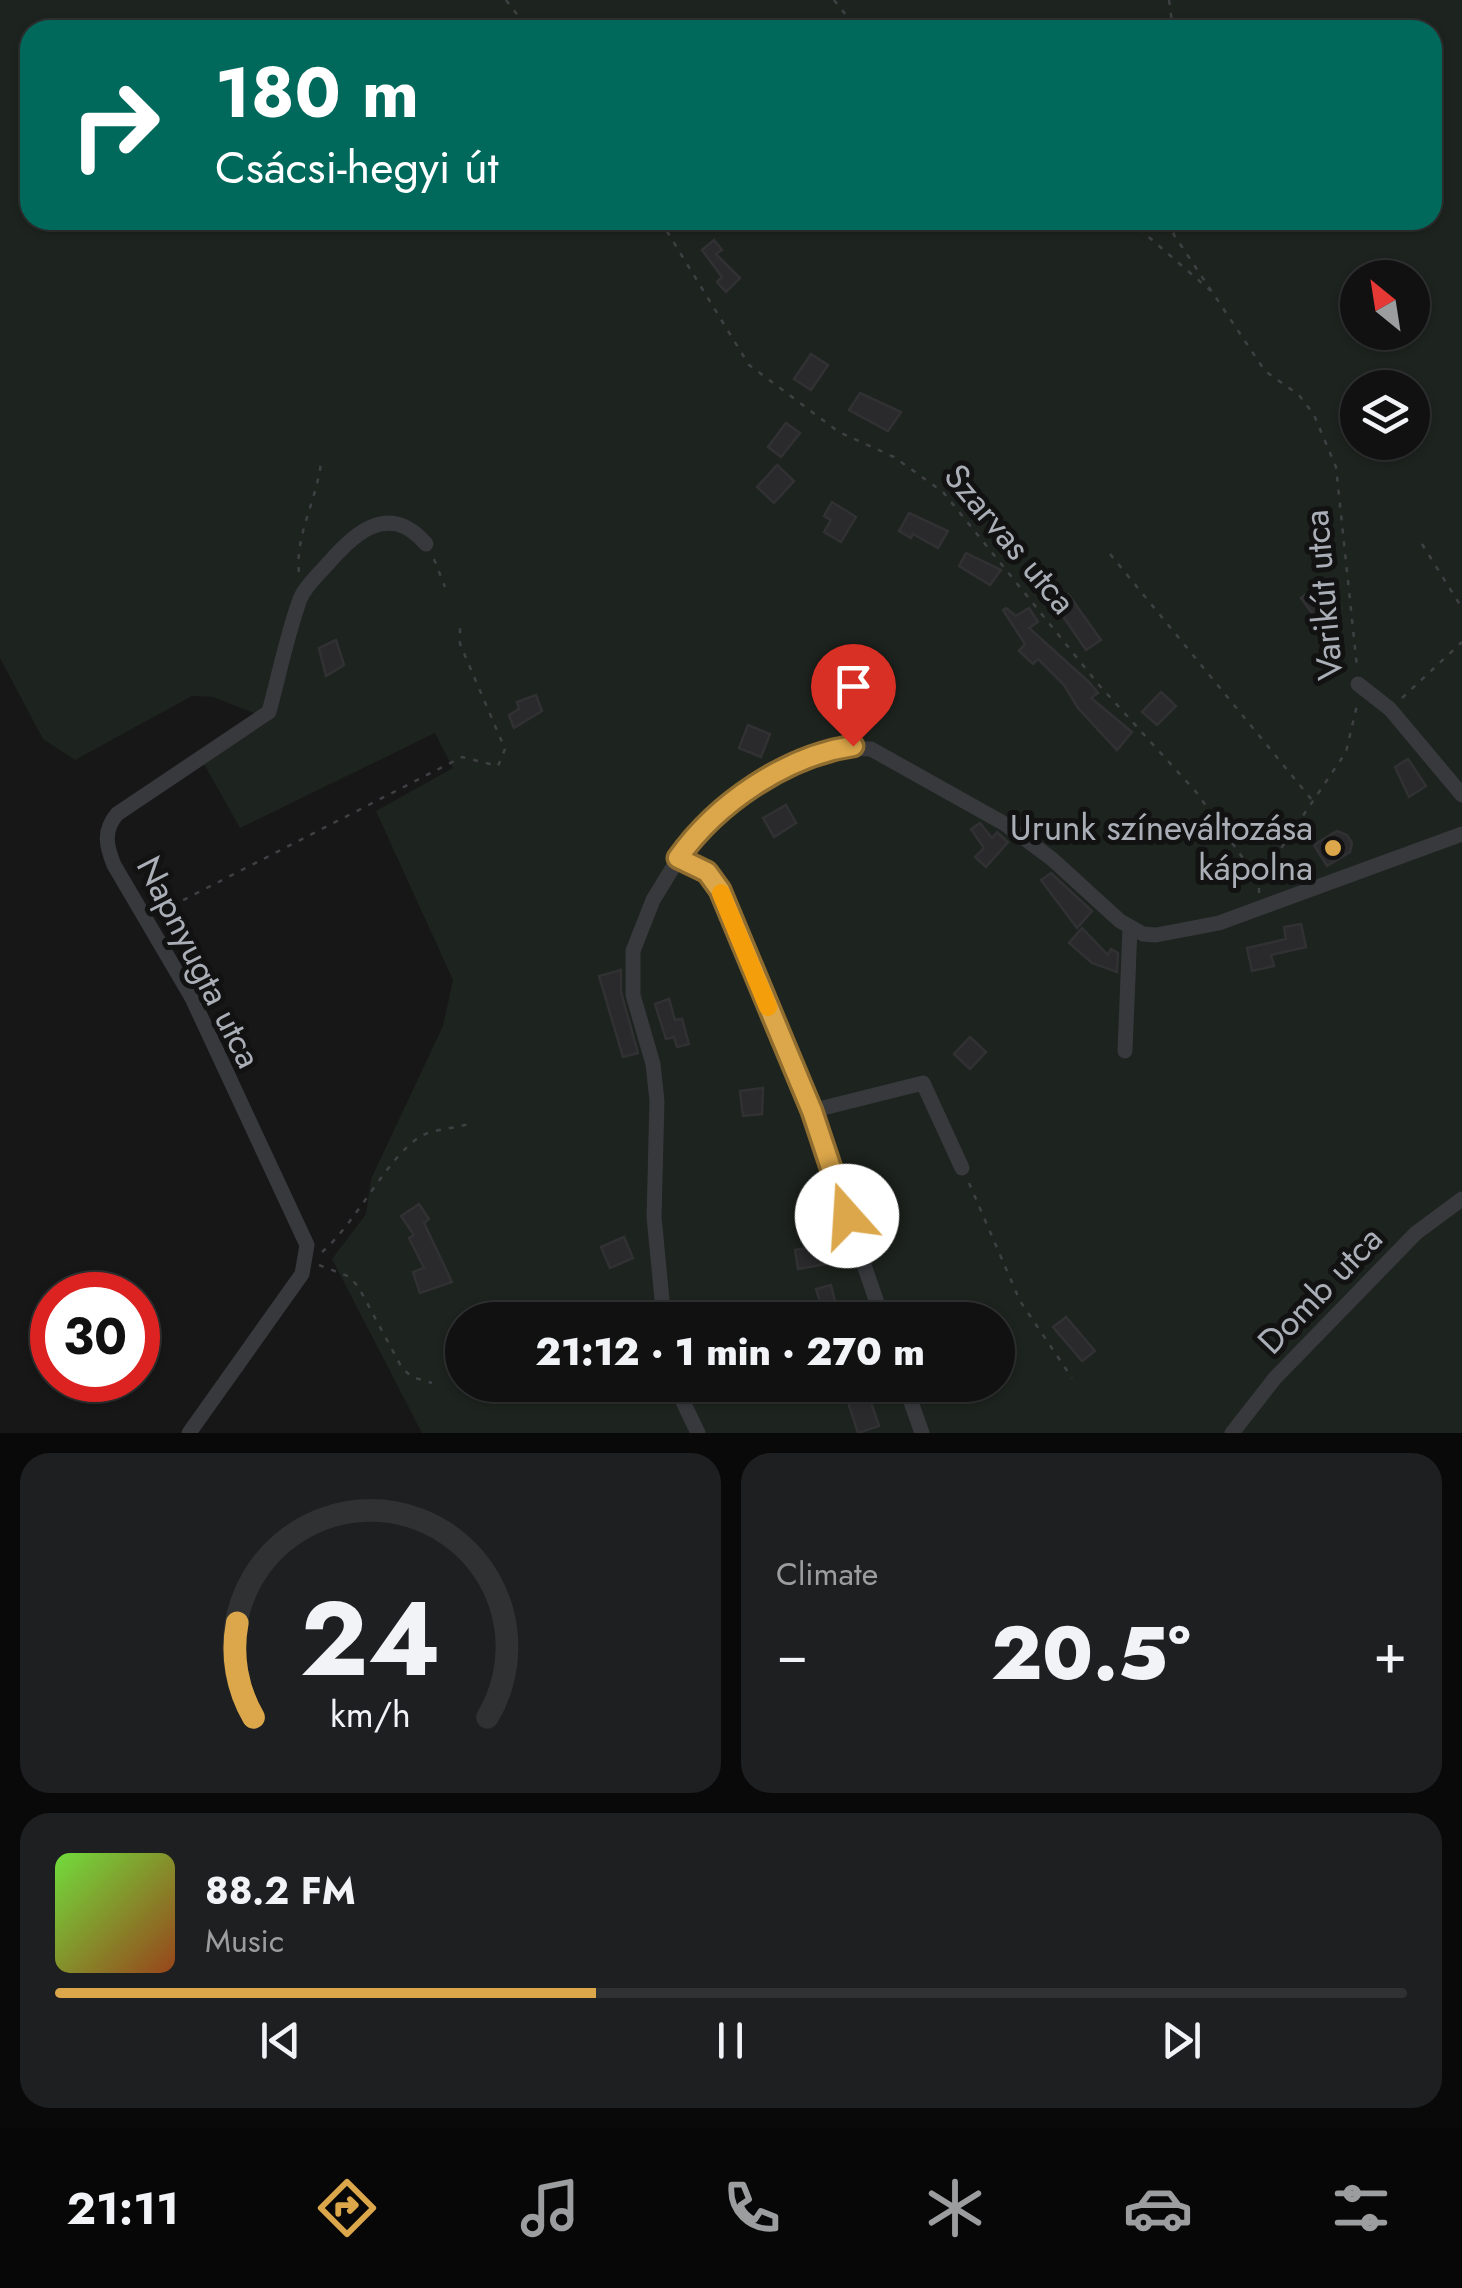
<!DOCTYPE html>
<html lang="en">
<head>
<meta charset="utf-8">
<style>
  :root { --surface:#111112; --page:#1e1f20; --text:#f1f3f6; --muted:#9c9d9f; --line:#303132; --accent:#dca74a }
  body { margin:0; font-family:Jost,sans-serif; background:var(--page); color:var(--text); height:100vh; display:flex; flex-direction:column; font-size:38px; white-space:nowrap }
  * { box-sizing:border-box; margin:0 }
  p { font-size:32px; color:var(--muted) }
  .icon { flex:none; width:55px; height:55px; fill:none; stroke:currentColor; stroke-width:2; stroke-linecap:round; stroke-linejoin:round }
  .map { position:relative; height:1433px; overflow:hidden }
  .details { display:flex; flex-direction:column; gap:20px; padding:20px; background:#09090a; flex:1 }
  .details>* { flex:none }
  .top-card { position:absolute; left:20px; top:20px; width:1422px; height:210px; border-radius:30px; box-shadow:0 2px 8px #0004,0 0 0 2px var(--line); background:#00695c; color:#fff; overflow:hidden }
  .needle { width:65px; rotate:330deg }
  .controls { position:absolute; left:1340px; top:260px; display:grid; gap:20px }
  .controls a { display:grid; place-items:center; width:90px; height:90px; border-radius:50%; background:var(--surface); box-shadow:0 2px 8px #0004,0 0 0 2px var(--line); font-size:50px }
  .speed { position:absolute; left:30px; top:1272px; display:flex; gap:20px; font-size:50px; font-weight:700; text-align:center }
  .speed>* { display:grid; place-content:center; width:130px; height:130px; border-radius:50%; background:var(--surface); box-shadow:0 2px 8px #0004,0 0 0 2px var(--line); line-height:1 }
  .speed .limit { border:15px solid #d22; background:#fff; color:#111 }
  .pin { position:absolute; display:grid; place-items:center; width:85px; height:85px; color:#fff; margin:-102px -42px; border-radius:50% 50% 50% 0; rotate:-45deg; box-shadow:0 0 10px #0007 }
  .pin .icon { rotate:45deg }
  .me { position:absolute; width:110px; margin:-55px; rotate:341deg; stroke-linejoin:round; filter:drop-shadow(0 0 8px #0008) }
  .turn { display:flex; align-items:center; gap:35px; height:210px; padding:0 30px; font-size:45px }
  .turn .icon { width:130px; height:130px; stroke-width:2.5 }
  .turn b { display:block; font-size:70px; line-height:85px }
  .big { font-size:75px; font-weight:800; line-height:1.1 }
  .details .tile { flex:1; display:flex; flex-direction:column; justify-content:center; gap:15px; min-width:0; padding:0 35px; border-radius:30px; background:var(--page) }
  .details .dial { align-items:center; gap:0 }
  .dial svg { height:260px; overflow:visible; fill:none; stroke:var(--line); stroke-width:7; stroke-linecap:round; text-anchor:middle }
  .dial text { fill:var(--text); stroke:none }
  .song { display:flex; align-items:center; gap:30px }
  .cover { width:120px; height:120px; border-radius:15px; background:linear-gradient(135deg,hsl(100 70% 55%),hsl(20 70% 35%)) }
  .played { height:10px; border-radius:5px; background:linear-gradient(90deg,var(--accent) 40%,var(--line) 40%) }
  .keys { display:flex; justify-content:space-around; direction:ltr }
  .heat { display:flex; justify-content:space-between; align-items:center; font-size:55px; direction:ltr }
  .details .tiles { flex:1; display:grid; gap:20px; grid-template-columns:1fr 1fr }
  .tile:last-child { grid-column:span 2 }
  .trip { position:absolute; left:445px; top:1302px; width:570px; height:100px; border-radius:50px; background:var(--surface); box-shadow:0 2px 8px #0004,0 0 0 2px var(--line); font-weight:800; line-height:100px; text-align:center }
  .tab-bar { display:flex; height:160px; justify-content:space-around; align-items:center; background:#070707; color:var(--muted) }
  .tab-bar .icon { width:70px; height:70px }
  .tab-bar .on { color:var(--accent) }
  .tab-bar b { font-size:45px; color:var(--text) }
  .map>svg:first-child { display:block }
</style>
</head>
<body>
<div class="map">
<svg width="1462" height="1433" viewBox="0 0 1462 1433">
  <rect width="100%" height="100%" fill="#171718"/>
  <path fill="#1d231e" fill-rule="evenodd" d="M0,0H1462V1433H422L332,1259L366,1214L371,1179L443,1026L453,980L376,811L453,768L435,733L240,828L204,764L271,720L213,697L192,696L75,760L43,739L0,658ZM30,30H1432V220H30ZM1358,278H1412V332H1358ZM1358,388H1412V442H1358ZM462,1320H998V1385H462Z"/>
  <g fill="#2a2a2c" stroke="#313134" stroke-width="2.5">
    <polygon points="714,240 722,250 716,254 740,278 726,292 717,282 722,277 702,250"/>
    <polygon points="811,354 828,365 811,390 794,379"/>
    <polygon points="860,393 901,412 888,431 849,410"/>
    <polygon points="786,423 800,433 781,457 768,447"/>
    <polygon points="777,465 794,481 774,503 757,487"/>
    <polygon points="832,502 856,517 841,542 824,532 831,520 824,516"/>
    <polygon points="909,513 948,531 938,548 913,534 911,538 899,531"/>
    <polygon points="966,553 1001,570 990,585 959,566"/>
    <polygon points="1322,582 1341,608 1333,614 1341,625 1328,635 1301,598"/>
    <polygon points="1068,594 1101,640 1086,650 1054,603"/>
    <polygon points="1006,608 1016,616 1029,608 1038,622 1029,628 1089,682 1098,693 1091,698 1132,732 1117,750 1078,708 1064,685 1038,659 1033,664 1019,651 1025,644 1003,610"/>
    <polygon points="336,640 344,665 326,676 319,648"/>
    <polygon points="1161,692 1176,706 1157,725 1142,712"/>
    <polygon points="536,695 542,711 514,728 509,715 519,709 517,702"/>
    <polygon points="748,725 770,734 761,757 739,748"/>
    <polygon points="1408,759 1426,786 1409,797 1395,767"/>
    <polygon points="786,805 796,823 774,837 763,818"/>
    <polygon points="980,823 992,838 997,832 1008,842 986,867 975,857 984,848 971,829"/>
    <polygon points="1337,831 1347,835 1352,843 1350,852 1327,866 1314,845"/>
    <polygon points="1051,873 1092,911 1077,928 1041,880"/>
    <polygon points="1301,924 1306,947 1271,955 1274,966 1252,971 1247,948 1286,939 1284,927"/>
    <polygon points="1082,928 1108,955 1111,949 1118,953 1117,972 1092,963 1069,943"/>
    <polygon points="621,970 621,992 638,1053 623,1057 599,976"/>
    <polygon points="669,999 675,1020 682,1019 689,1044 677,1047 674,1037 666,1039 655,1004"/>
    <polygon points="970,1037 986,1052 970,1069 954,1054"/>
    <polygon points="763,1088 762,1114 743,1116 740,1091"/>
    <polygon points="887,1188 894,1199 887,1203 893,1214 869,1228 857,1204"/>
    <polygon points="419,1204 429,1219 424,1223 452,1282 420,1293 413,1272 424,1268 409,1238 414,1235 401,1216"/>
    <polygon points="624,1237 633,1258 610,1268 601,1247"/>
    <polygon points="823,1245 826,1264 798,1269 795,1250"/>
    <polygon points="831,1285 837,1309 843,1307 848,1320 811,1320 824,1314 816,1289"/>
    <polygon points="1066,1317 1095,1351 1082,1361 1053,1327"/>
    <polygon points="865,1385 879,1426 858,1433 844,1390"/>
  </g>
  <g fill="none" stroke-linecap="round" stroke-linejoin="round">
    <g stroke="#3e4044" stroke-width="2.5" stroke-dasharray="5 8" stroke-linecap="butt">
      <polyline points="506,0 529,30"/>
      <polyline points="834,0 858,30"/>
      <polyline points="1169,0 1173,30"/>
      <polyline points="660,220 749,365 839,432 894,457 943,492 1099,685 1197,793 1259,881"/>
      <polyline points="1129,220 1211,291"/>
      <polyline points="1170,220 1174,235 1265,371 1299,395 1314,415 1336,467 1357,667"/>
      <polyline points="1422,544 1462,608"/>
      <polyline points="1110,554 1312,800"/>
      <polyline points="434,559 445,587"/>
      <path d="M299,572C295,535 317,500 321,462"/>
      <polyline points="1402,698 1462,642"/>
      <polyline points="1259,893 1259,881 1346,752 1357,705"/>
      <polyline points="160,912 462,757 498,766 505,749 460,644 460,624"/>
      <polyline points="969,1183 1020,1301 1072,1378"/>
      <path d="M322,1252C357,1222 387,1157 421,1136C434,1129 453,1129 468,1124"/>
      <polyline points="319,1265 350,1277 359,1288 402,1368 412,1377 432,1383"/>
    </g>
    <g stroke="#38393d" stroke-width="15">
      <polyline points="1358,684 1390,709 1462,795"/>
      <polyline points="677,858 707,872 720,889 811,1111 883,1320"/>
      <polyline points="1125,1051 1130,928"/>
      <polyline points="811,1111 923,1083 962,1168"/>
      <polyline points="664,1320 654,1217 657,1101 653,1064 633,995 633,951 653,900 689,841 765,779 835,748 871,749 1005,824 1052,859 1120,921 1143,934 1156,935 1219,923 1462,834"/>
      <polyline points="675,1385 698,1433"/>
      <polyline points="905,1385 922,1433"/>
      <path d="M189,1433L302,1274L307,1245L192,998L114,865C106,845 103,831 117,814L269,712C279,675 287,635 300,599C305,587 316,577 324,568C352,536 387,499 426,544"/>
      <polyline points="1232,1433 1275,1378 1416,1233 1462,1199"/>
    </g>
  </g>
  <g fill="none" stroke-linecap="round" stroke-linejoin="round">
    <g stroke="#8f6d30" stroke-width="25">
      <path id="route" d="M847,1216L812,1111L720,890L707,872L678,858C717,803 786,756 853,746"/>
    </g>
    <use href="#route" stroke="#dca74a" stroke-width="18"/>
    <polyline stroke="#f59e0b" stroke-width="18" points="721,893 768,1007"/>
  </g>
  <circle fill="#dca74a" stroke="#121213" stroke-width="4" cx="1333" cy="848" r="10"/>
  <g text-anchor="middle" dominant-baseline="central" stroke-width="10" stroke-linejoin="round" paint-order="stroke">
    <g font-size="35" fill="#aaaeb6" stroke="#121213">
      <text transform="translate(1010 539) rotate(50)">Szarvas utca</text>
      <text transform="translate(1323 595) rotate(-95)">Varikút utca</text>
      <text transform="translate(199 962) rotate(63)">Napnyugta utca</text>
      <text transform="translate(1320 1290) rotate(-46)">Domb utca</text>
    </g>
    <g font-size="35" fill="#aaaeb6" stroke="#121213" text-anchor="end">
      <text x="1313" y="828">Urunk színeváltozása<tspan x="1313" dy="40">kápolna</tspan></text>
    </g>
  </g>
</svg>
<div class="controls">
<a><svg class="needle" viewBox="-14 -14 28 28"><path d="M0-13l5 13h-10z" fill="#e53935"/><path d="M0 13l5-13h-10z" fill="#9c9d9f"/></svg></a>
<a><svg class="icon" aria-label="layers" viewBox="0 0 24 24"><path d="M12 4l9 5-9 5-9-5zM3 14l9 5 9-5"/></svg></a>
</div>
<div class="speed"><div class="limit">30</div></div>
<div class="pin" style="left:853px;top:746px;background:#d93025"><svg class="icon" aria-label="arrive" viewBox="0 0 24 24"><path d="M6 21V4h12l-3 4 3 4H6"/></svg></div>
<svg class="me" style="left:847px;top:1216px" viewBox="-20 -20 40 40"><circle r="19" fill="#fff"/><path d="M0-13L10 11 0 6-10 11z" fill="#dca74a"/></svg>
<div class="trip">21:12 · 1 min · 270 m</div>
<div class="top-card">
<div class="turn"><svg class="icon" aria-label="right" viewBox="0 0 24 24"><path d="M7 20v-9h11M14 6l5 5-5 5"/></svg><div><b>180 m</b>Csácsi-hegyi út</div></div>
</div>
</div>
<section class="details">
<div class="tiles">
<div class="tile dial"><svg viewBox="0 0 100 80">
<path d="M14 69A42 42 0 1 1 86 69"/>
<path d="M14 69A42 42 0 0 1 9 40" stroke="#dca74a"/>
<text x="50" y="56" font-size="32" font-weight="700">24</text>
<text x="50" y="72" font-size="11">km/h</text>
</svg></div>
<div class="tile"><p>Climate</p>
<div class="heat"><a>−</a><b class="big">20.5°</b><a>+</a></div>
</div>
<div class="tile">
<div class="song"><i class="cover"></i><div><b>88.2 FM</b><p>Music</p></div></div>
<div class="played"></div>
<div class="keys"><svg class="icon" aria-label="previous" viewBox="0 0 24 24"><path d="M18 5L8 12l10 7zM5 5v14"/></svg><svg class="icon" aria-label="pause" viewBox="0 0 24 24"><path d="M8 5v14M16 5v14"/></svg><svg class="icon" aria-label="next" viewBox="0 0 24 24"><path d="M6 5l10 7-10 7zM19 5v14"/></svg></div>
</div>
</div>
</section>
<nav class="tab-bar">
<b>21:11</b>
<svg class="icon on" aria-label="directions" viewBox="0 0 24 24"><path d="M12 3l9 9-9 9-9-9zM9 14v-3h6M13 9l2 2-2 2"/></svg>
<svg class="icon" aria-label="music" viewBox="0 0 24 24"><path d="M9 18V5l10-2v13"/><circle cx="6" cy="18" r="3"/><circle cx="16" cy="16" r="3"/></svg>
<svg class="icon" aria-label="phone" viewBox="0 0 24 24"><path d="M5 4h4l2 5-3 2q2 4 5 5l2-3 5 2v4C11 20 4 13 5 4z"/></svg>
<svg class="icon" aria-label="climate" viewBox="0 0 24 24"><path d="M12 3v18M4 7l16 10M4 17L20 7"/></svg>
<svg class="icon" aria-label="car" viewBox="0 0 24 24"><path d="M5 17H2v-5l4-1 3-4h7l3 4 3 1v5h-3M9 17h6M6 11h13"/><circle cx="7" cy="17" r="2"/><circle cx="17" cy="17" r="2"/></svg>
<svg class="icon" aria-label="filters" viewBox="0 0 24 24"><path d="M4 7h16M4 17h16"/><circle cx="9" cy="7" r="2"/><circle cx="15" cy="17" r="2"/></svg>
</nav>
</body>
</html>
